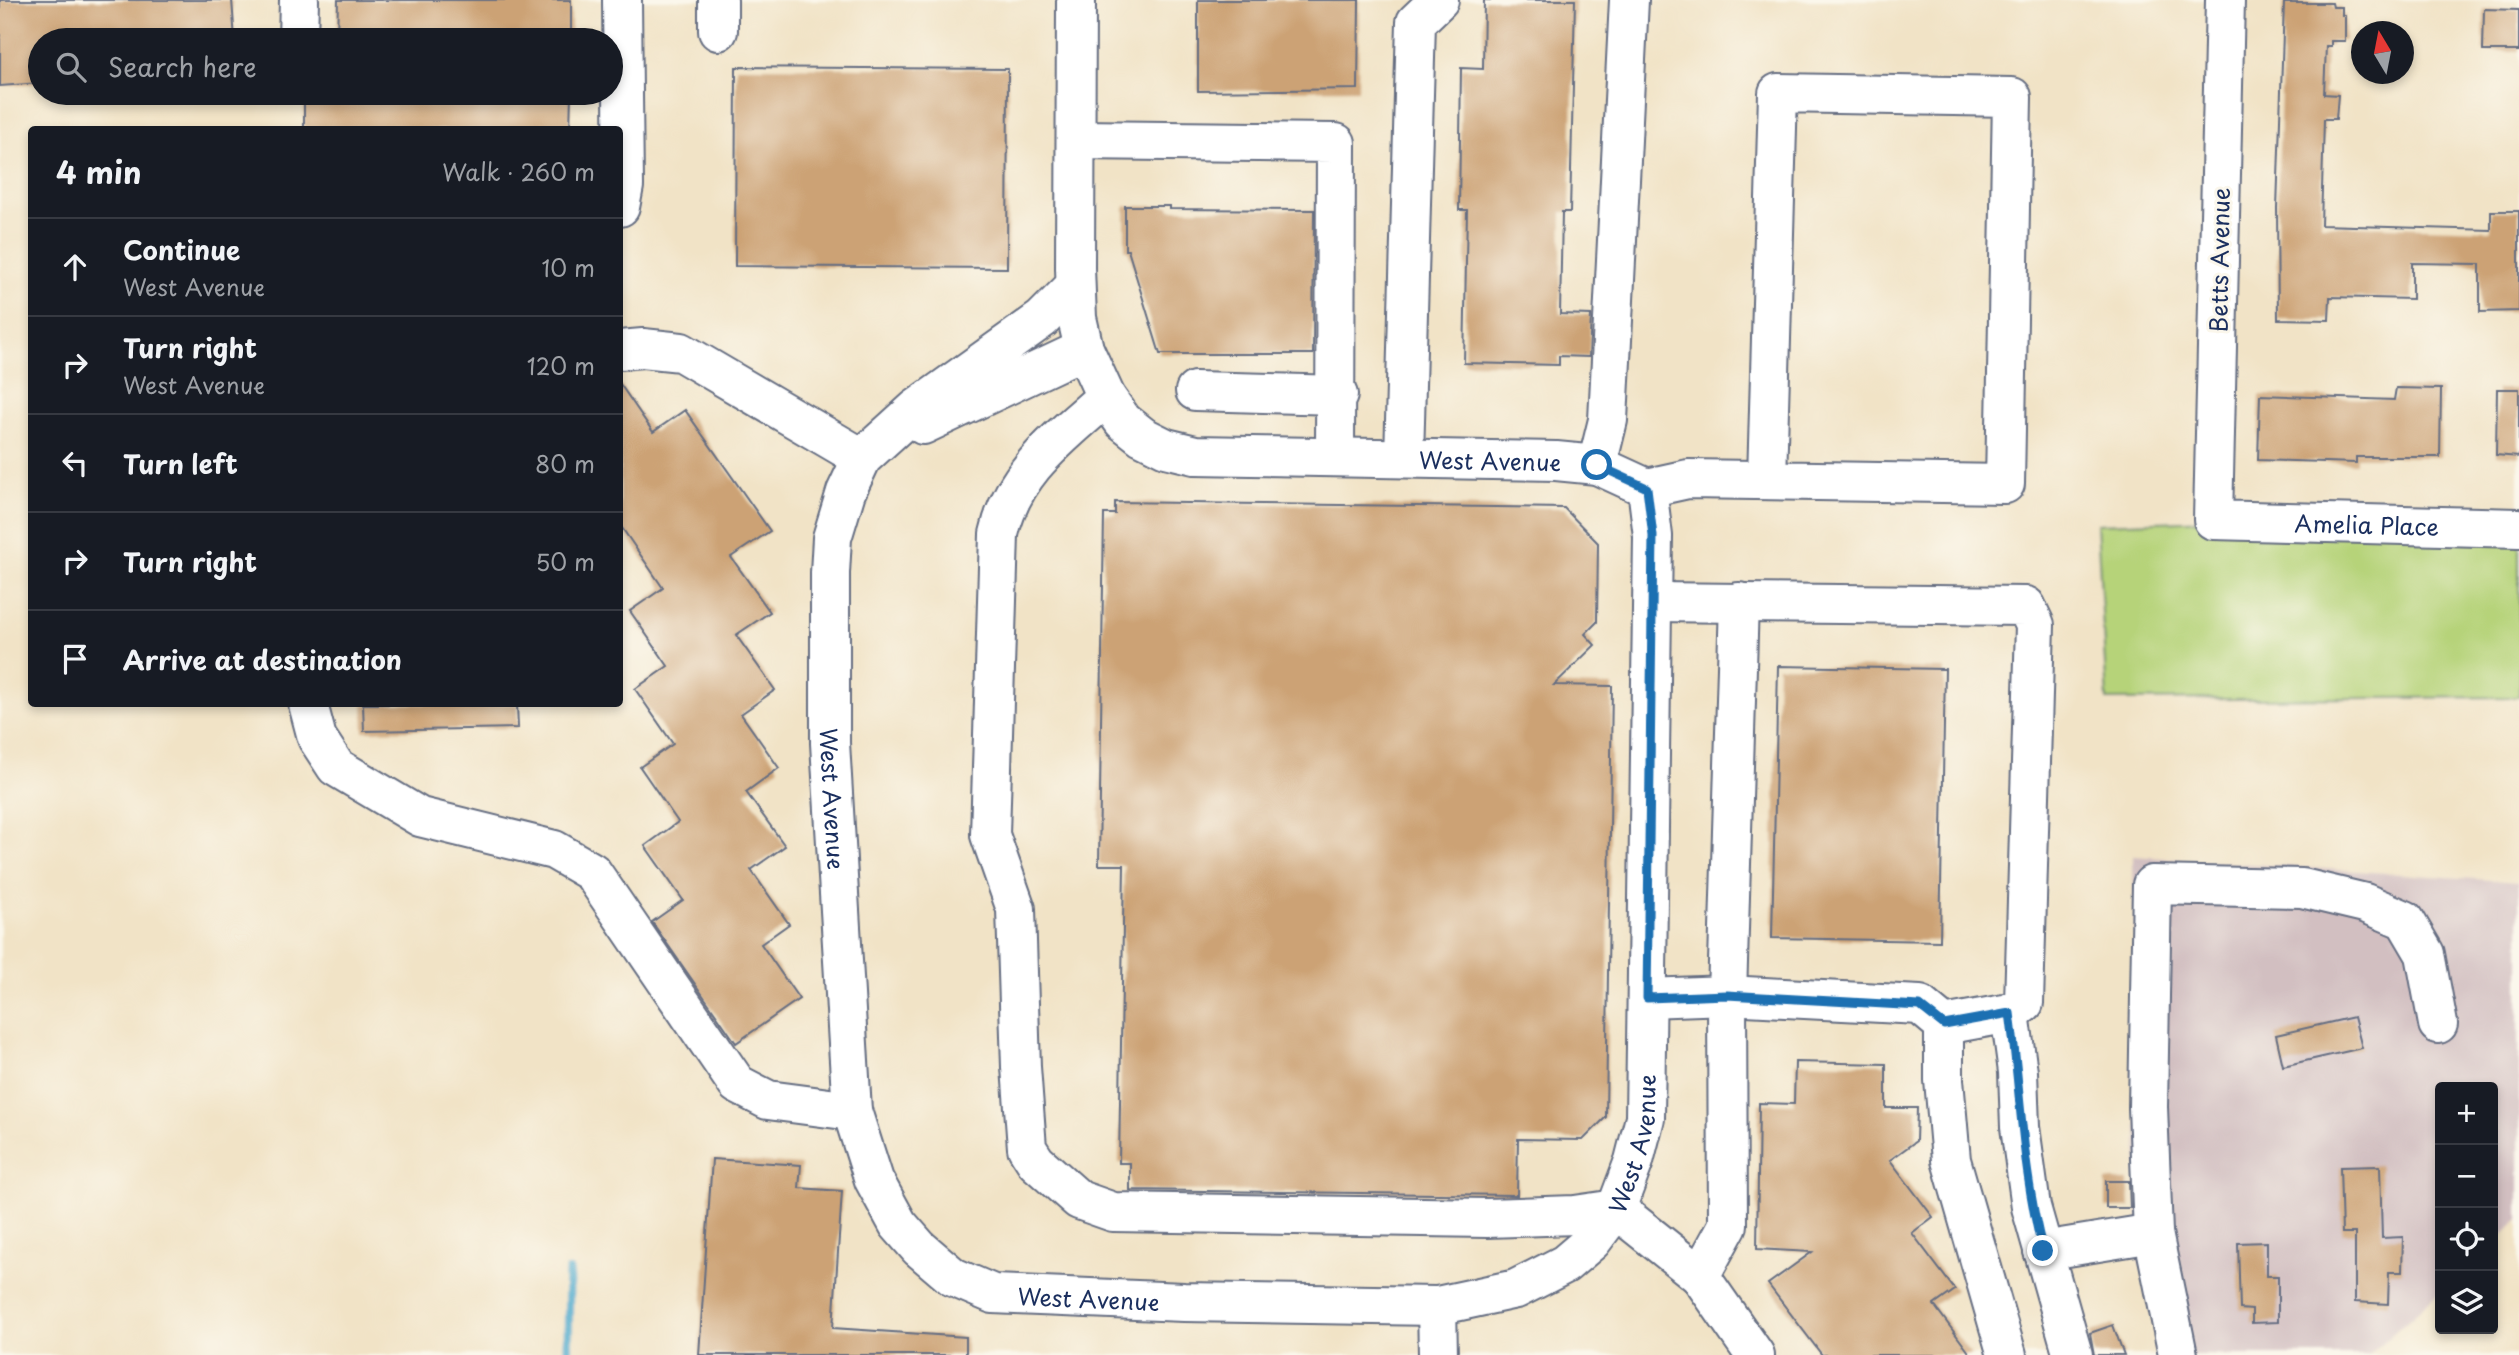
<!DOCTYPE html>
<meta charset="utf-8">
<style>
:root{--surface:#171b24;--page:#20242c;--text:#f1f3f6;--muted:#9ea1a6;--line:#363941}
body{margin:0;font-family:"Playpen Sans",sans-serif;background:var(--page);color:var(--text)}
.controls{position:absolute;right:21px;bottom:21px;display:grid;overflow:hidden;border-radius:7px;box-shadow:0 4px 10px #0003}
.controls button{width:63px;height:63px;display:grid;place-items:center;padding:0;border:0;border-bottom:2px solid var(--line);background:var(--surface);color:var(--text);font:35px sans-serif}
.compass{position:absolute;left:2351px;top:21px;width:63px;height:63px;border-radius:50%;background:var(--surface);box-shadow:0 4px 10px #0003;rotate:350deg}
.stop{position:absolute;width:21px;height:21px;margin:-16px;border:5px solid #1f6fb2;border-radius:50%;background:#fff}
.stop.end{background:#1f6fb2;border-color:#fff;box-shadow:0 2px 7px #0008}
.list{margin:0;padding:0;list-style:none}
h2{display:flex;justify-content:space-between;align-items:center;height:91px;margin:0;padding:0 28px;font-size:30px}
h2 small{font-size:23px;font-weight:400;color:var(--muted)}
.list li{display:grid;grid-template-columns:46px 1fr auto;gap:21px;align-items:center;box-sizing:border-box;height:98px;padding:0 28px;border-top:2px solid var(--line)}
.list b{display:block;font-size:26px;white-space:nowrap}
.list p{margin:0;font-size:23px;white-space:nowrap;color:var(--muted)}
.list em{font-size:23px;font-style:normal;color:var(--muted)}
.icon{flex:none;width:38px;height:38px;fill:none;stroke:currentColor;stroke-width:2;stroke-linecap:round;stroke-linejoin:round}
.map{position:relative;flex:none;width:2519px;height:1355px;overflow:hidden}
.search{position:absolute;background:var(--surface);box-shadow:0 4px 10px #0003;left:28px;top:28px;width:595px;height:77px;display:flex;align-items:center;gap:18px;box-sizing:border-box;padding:0 24px;border-radius:38px;color:var(--muted);font-size:26px}
.panel{position:absolute;background:var(--surface);box-shadow:0 4px 10px #0003;left:28px;top:126px;width:595px;height:581px;border-radius:7px}
.map>svg:first-child{display:block}
.industrial{fill:#d2bfc1}
.green{fill:#b6d379;stroke:#68816c;stroke-width:2}
.lines{fill:none;stroke-linecap:round;stroke-linejoin:round}
.stream{stroke:#4ea9cc;stroke-width:9}
.building{fill:#cca275}
.minor-casing{stroke:#666e82;stroke-width:42}
.minor{stroke:#fff;stroke-width:38}
.route{stroke:#1f6fb2;stroke-width:9}
.labels{text-anchor:middle;dominant-baseline:central;stroke-width:6;stroke-linejoin:round;paint-order:stroke}
.street-label{font-size:23px;fill:#1b2f5e;stroke:#fbf7ec}
</style>
<div class="map">
<svg width="2519" height="1355" viewBox="0 0 2519 1355">
<rect width="100%" height="100%" fill="#fbf7ec"/>
<filter id="ink" filterUnits="userSpaceOnUse"><feTurbulence type="fractalNoise" baseFrequency=".0143" numOctaves="2"/><feDisplacementMap in="SourceGraphic" scale="14" xChannelSelector="R" yChannelSelector="G"/><feConvolveMatrix kernelMatrix="1 2 1 2 8 2 1 2 1" color-interpolation-filters="sRGB"/></filter>
<filter id="wash" filterUnits="userSpaceOnUse"><feTurbulence type="fractalNoise" baseFrequency=".00686" numOctaves="4" result="noise"/><feDisplacementMap in="SourceGraphic" scale="28" xChannelSelector="R" yChannelSelector="G"/><feGaussianBlur stdDeviation="1.57" result="paint"/><feColorMatrix in="noise" values="0 0 0 0 0 0 0 0 0 0 0 0 0 0 0 0 0 1.4 0 .05"/><feComposite in="paint" operator="in"/></filter>
<g filter="url(#wash)">
<rect width="100%" height="100%" fill="#f1e3c6"/>
<path class="industrial" d="M 2133,856 L 2519,882 L 2519,1220 L 2493,1244 L 2493,1087 L 2440,1087 L 2440,1291 L 2369,1355 L 2163,1355 L 2139,1259 Z"/>
<path class="green" d="M 2213,520 L 2519,527 L 2519,697 L 2107,700 L 2097,524 Z"/>
<g class="lines">
<path class="stream" d="M 568,1355 L 569,1271"/>
</g>
<g id="blocks">
<path class="building" d="M 0,0 L 232,0 L 235,40 L 40,40 L 40,83 L 0,86 Z
M 338,0 L 571,0 L 571,40 L 337,40 Z
M 1198,0 L 1359,0 L 1358,89 L 1198,91 Z
M 1484,0 L 1575,0 L 1570,212 L 1562,212 L 1560,314 L 1591,315 L 1589,357 L 1559,356 L 1559,365 L 1464,363 L 1467,210 L 1459,210 L 1461,68 L 1483,69 Z
M 2284,3 L 2332,3 L 2333,7 L 2342,7 L 2342,15 L 2345,15 L 2345,41 L 2331,41 L 2331,46 L 2326,46 L 2324,94 L 2338,95 L 2336,119 L 2324,119 L 2321,225 L 2491,230 L 2491,211 L 2519,211 L 2519,311 L 2480,312 L 2480,264 L 2412,263 L 2412,299 L 2330,297 L 2329,320 L 2278,319 L 2277,208 Z
M 2484,9 L 2519,10 L 2519,51 L 2483,51 Z
M 736,67 L 1008,69 L 1007,268 L 735,266 Z
M 304,93 L 571,93 L 570,130 L 304,130 Z
M 1125,206 L 1170,206 L 1170,209 L 1314,210 L 1313,354 L 1160,354 L 1128,250 L 1125,250 Z
M 620,384 L 653,432 L 685,410 L 770,531 L 731,557 L 770,612 L 736,635 L 775,690 L 741,714 L 779,768 L 746,792 L 785,846 L 751,870 L 789,924 L 761,944 L 799,999 L 736,1043 L 652,922 L 683,900 L 645,846 L 678,822 L 640,767 L 673,744 L 635,689 L 668,666 L 630,611 L 663,588 L 620,525 Z
M 2396,388 L 2441,389 L 2440,457 L 2356,457 L 2356,463 L 2258,460 L 2260,395 L 2394,400 Z
M 2497,389 L 2519,389 L 2519,457 L 2496,455 Z
M 1115,502 L 1564,508 L 1598,543 L 1597,622 L 1585,634 L 1595,645 L 1554,685 L 1612,686 L 1606,1117 L 1583,1140 L 1518,1139 L 1517,1195 L 1130,1190 L 1130,1163 L 1119,1163 L 1124,865 L 1099,865 L 1104,514 L 1115,514 Z
M 1778,666 L 1945,669 L 1940,941 L 1772,938 Z
M 363,704 L 517,704 L 518,728 L 364,731 Z
M 2354,1017 L 2362,1048 L 2283,1066 L 2276,1035 Z
M 1795,1062 L 1886,1064 L 1886,1108 L 1917,1108 L 1916,1141 L 1890,1160 L 1933,1217 L 1912,1233 L 1955,1290 L 1934,1305 L 1971,1355 L 1822,1355 L 1768,1284 L 1812,1252 L 1757,1249 L 1759,1103 L 1794,1104 Z
M 712,1159 L 801,1165 L 799,1188 L 842,1191 L 833,1328 L 966,1337 L 966,1355 L 699,1355 Z
M 2380,1166 L 2382,1238 L 2403,1237 L 2402,1272 L 2389,1272 L 2388,1304 L 2355,1302 L 2355,1233 L 2342,1233 L 2340,1167 Z
M 2106,1181 L 2129,1181 L 2130,1208 L 2106,1208 Z
M 2267,1242 L 2267,1276 L 2278,1276 L 2278,1322 L 2252,1323 L 2252,1310 L 2240,1309 L 2238,1243 Z
M 2113,1325 L 2124,1355 L 2094,1355 L 2090,1333 Z"/>
</g>
</g>
<g filter="url(#ink)">
<use href="#blocks" fill-opacity="0" stroke="#666e82" stroke-width="2"/>
<g class="lines">
<defs>
<g id="minor">
<path id="s1" d="M 1076,0 L 1075,268 L 1077,318 L 1084,349 L 1106,397 L 1123,421 L 1142,436 L 1166,448 L 1195,455 L 1556,461 L 1597,465 L 1647,488"/>
<path id="s2" d="M 2225,0 L 2213,520 L 2519,528"/>
<path d="M 718,31 L 718,0"/>
<path d="M 298,40 L 299,0"/>
<path d="M 1076,140 L 1336,143 L 1335,456"/>
<path d="M 620,207 L 624,186 L 622,0"/>
<path id="s3" d="M 1075,286 L 1042,319 L 916,409 L 862,458 L 846,492 L 832,538 L 830,573 L 830,743 L 852,1111 L 874,1180 L 898,1224 L 919,1248 L 953,1277 L 993,1294 L 1184,1302 L 1437,1306 L 1516,1289 L 1565,1264 L 1592,1241 L 1616,1209 L 1634,1161 L 1645,1118 L 1653,536 L 1647,488"/>
<path d="M 620,350 L 643,348 L 681,352 L 862,458"/>
<path d="M 1195,391 L 1338,395"/>
<path d="M 1106,397 C 1060,438 1013,471 999,534 L 990,835 L 1016,909 L 1021,1067 L 1027,1148 L 1036,1162 L 1079,1200 L 1113,1212 L 1487,1218 L 1575,1215 L 1616,1209 L 1700,1276 L 1728,1225 L 1727,995 L 1739,602"/>
<path d="M 923,425 L 1084,349"/>
<path d="M 1404,458 L 1416,22 L 1439,0"/>
<path d="M 1597,465 L 1608,420 L 1629,0"/>
<path d="M 1647,488 L 1688,479 L 2005,484 L 2012,97 L 1778,93 L 1767,479"/>
<path d="M 1653,602 L 2026,606 L 2035,625 L 2024,1003 L 2010,1013 L 1944,1025"/>
<path d="M 308,704 L 317,738 L 336,767 L 420,817 L 554,850 L 592,872 L 737,1084 L 768,1100 L 852,1111"/>
<path d="M 1647,998 L 1727,995 L 1920,1005 L 1944,1025 L 1944,1080 L 1951,1160 L 2007,1355"/>
<path d="M 2010,1013 L 2018,1072 L 2020,1127 L 2031,1207 L 2073,1355"/>
<path d="M 2043,1251 L 2153,1233"/>
<path d="M 1700,1276 L 1755,1355"/>
<path d="M 1437,1306 L 1438,1355"/>
<path d="M 2178,1355 L 2153,1233 L 2148,1107 L 2152,885 L 2302,888 L 2365,903 L 2405,920 L 2425,954 L 2438,1024"/>
</g>
</defs>
<use href="#minor" class="minor-casing"/>
<use href="#minor" class="minor"/>
</g>
</g>
<g class="lines" filter="url(#ink)">
<path class="route" d="M 1597,465 L 1647,488 L 1653,536 L 1647,998 L 1727,995 L 1920,1006 L 1944,1025 L 2010,1013 C 2021,1093 2022,1172 2043,1251"/>
</g>
<g class="labels">
<g class="street-label">
<text transform="translate(2219 260) rotate(-89)">Betts Avenue</text>
<text stroke="none"><textPath href="#s1" startOffset="808">West Avenue</textPath></text>
<text stroke="none"><textPath href="#s2" startOffset="674">Amelia Place</textPath></text>
<text stroke="none"><textPath href="#s3" startOffset="621">West Avenue</textPath></text>
<text stroke="none"><textPath href="#s3" startOffset="1900">West Avenue</textPath></text>
<text stroke="none"><textPath href="#s3" startOffset="1272">West Avenue</textPath></text>
</g>
</g>
</svg>
<div class="controls">
<button>+</button>
<button>−</button>
<button><svg class="icon" aria-label="locate" viewBox="0 0 24 24"><circle cx="12" cy="12" r="6"/><path d="M12 2v4M12 18v4M2 12h4M18 12h4"/></svg></button>
<button><svg class="icon" aria-label="layers" viewBox="0 0 24 24"><path d="M12 4l9 5-9 5-9-5zM3 14l9 5 9-5"/></svg></button>
</div>
<svg class="compass" viewBox="-18 -18 36 36"><path d="M0-13l5 13h-10z" fill="#e53935"/><path d="M0 13l5-13h-10z" fill="#9ea1a6"/></svg>
<div class="stop" style="left:1597px;top:465px"></div>
<div class="stop end" style="left:2043px;top:1251px"></div>
<div class="search"><svg class="icon" aria-label="search" viewBox="0 0 24 24"><circle cx="10" cy="10" r="6"/><path d="M15 15l6 6"/></svg>Search here</div>
<section class="panel">
<h2>4 min<small>Walk · 260 m</small></h2>
<ul class="list">
<li><svg class="icon" aria-label="ahead" viewBox="0 0 24 24"><path d="M12 20V5M6 11l6-6 6 6"/></svg><div><b>Continue</b><p>West Avenue</p></div><em>10 m</em></li>
<li><svg class="icon" aria-label="right" viewBox="0 0 24 24"><path d="M7 20v-9h11M14 6l5 5-5 5"/></svg><div><b>Turn right</b><p>West Avenue</p></div><em>120 m</em></li>
<li><svg class="icon" aria-label="left" viewBox="0 0 24 24"><path d="M17 20v-9H6M10 6l-5 5 5 5"/></svg><div><b>Turn left</b></div><em>80 m</em></li>
<li><svg class="icon" aria-label="right" viewBox="0 0 24 24"><path d="M7 20v-9h11M14 6l5 5-5 5"/></svg><div><b>Turn right</b></div><em>50 m</em></li>
<li><svg class="icon" aria-label="arrive" viewBox="0 0 24 24"><path d="M6 21V4h12l-3 4 3 4H6"/></svg><div><b>Arrive at destination</b></div></li>
</ul>
</section>
</div>
